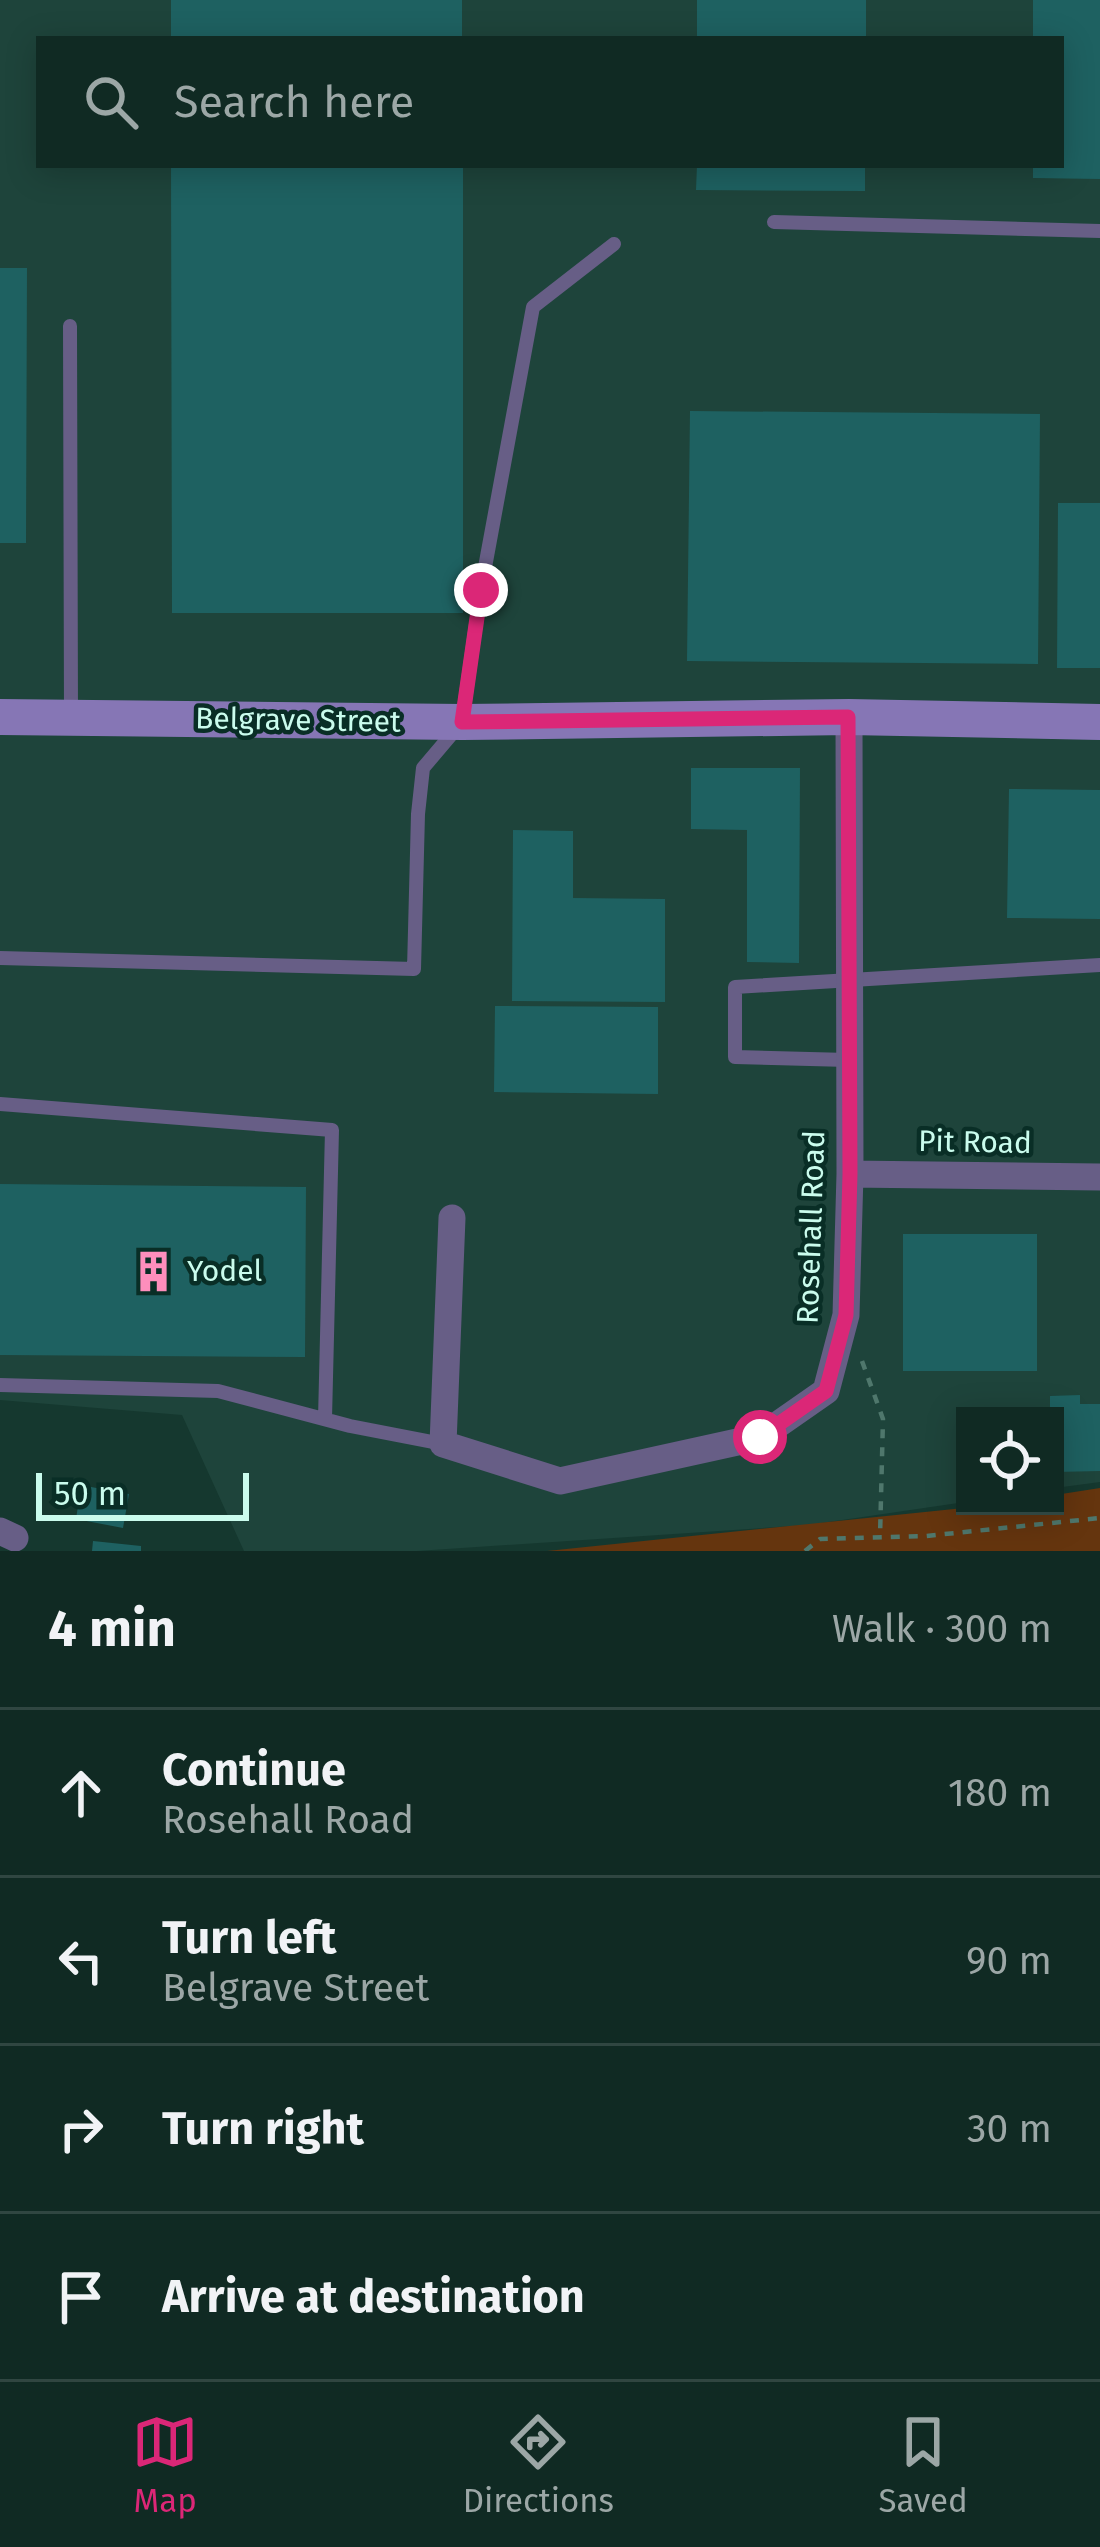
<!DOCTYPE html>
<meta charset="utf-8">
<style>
:root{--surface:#102a23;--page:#1e3630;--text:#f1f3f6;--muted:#9ca7a6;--line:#304641;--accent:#db2777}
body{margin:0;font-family:"Fira Sans",sans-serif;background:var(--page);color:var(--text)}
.controls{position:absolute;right:36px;bottom:36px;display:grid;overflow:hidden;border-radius:0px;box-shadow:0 6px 30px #0003}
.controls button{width:108px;height:108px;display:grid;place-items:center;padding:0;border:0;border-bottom:3px solid var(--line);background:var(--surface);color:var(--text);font:60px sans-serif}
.scale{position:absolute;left:36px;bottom:30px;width:213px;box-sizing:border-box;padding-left:12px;border:6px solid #cafced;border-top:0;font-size:33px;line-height:42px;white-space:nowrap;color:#cafced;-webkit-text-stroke:9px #092e26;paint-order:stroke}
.stop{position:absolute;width:36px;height:36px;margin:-27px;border:9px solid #db2777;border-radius:50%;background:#fff}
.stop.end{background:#db2777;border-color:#fff;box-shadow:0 3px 12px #0008}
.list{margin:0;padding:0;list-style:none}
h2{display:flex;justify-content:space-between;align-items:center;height:156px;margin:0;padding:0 48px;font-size:51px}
h2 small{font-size:39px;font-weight:400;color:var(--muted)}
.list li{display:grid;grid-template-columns:78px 1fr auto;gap:36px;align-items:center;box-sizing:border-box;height:168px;padding:0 48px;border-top:3px solid var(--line)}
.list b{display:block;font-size:45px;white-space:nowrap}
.list p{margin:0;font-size:39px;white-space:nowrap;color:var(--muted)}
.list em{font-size:39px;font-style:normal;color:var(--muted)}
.icon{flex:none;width:66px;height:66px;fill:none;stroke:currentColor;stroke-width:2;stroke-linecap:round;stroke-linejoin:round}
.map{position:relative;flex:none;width:1100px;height:1551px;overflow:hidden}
.search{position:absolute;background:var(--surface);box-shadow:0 6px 30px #0003;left:36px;right:36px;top:36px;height:132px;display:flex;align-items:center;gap:30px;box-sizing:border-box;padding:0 42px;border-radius:0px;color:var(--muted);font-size:45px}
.sheet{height:828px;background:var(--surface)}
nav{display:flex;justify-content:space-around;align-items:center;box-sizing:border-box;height:168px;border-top:3px solid var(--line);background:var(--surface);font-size:33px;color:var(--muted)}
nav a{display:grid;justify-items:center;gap:6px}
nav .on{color:var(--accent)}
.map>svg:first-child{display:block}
.built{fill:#1e443b;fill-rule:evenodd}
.green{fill:#65350e}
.building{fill:#1e6161}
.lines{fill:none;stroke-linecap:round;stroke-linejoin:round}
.path{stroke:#4f776c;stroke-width:4.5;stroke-dasharray:9 9;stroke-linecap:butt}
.lane{stroke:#675e86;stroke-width:14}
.street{stroke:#675e86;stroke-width:27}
.secondary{stroke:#8676b5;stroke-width:36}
.route{stroke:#db2777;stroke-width:15}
.labels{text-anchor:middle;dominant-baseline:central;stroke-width:9;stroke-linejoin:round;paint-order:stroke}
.street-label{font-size:30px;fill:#cafced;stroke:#092e26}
.poi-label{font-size:30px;fill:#cafced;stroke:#092e26;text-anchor:start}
</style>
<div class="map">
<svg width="1100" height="1551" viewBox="0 0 1100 1551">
<rect width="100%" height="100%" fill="#15382f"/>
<path class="built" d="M 0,0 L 1100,0 L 1100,1482 L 1055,1488 L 1055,1416 L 965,1416 L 965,1502 L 808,1525 L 417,1551 L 244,1551 L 182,1415 L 0,1400 ZM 39,39 L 1061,39 L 1061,165 L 39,165 Z"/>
<path class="green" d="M 1100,1488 L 1100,1551 L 547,1551 L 983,1506 L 1055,1506 L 1055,1495 Z"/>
<path class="building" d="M 171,0 L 462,0 L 462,39 L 171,39 Z
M 697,0 L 866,0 L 866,39 L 697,39 Z
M 1033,0 L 1100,0 L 1100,179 L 1033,178 L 1033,165 L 1061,165 L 1061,39 L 1033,39 Z
M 171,165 L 463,165 L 463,613 L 172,613 Z
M 697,165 L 865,165 L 865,191 L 696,190 Z
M 0,268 L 27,268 L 26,543 L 0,543 Z
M 690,411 L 1040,414 L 1038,664 L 687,661 Z
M 1058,503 L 1100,503 L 1100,668 L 1057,668 Z
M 691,768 L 800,768 L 799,963 L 747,962 L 747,830 L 691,829 Z
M 1009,789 L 1100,790 L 1100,919 L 1007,918 Z
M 513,830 L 573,831 L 573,898 L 665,899 L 665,1002 L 512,1001 Z
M 495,1006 L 658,1007 L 658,1094 L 494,1092 Z
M 0,1184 L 306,1187 L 305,1357 L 0,1355 Z
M 903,1234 L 1037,1234 L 1037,1371 L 903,1371 Z
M 1080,1395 L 1080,1404 L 1100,1404 L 1100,1471 L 1055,1472 L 1055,1416 L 1050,1416 L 1050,1396 Z
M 64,1482 L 129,1494 L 123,1528 L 76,1519 L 78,1506 L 60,1503 Z
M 93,1541 L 141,1546 L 141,1551 L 92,1551 Z"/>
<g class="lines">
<path class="path" d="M 862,1361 L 883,1419 L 880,1537
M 805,1551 L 820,1539 L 926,1536 L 1100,1518"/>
<path class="lane" d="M 774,222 L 1100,231
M 70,326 L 71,717
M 0,958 L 414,969 L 418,814 L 423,768 L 462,722 L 481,589 L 533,307 L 614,244
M 848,1060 L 735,1057 L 735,987 L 1100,965
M 0,1104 L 332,1130 L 325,1419
M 0,1385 L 218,1391 L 350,1426 L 443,1444"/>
<path class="street" d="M 850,1174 L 1100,1177
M 452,1218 L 443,1444 L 560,1481 L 760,1437 L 826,1391 L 846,1315 L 850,1174 L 849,717
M 0,1531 L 15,1538"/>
<path class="secondary" d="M 0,717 L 462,722 L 849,717 L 1100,722"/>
</g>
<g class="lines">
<path class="route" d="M 481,590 L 462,722 L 848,717 L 850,1174 L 846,1315 L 826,1391 L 760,1437"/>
</g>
<defs>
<symbol id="building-bare" viewBox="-9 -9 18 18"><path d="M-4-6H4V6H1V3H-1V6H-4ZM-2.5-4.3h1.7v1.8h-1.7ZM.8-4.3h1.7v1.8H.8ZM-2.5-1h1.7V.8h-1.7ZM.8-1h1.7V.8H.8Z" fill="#fe8ebc" stroke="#092e26" stroke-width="2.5" paint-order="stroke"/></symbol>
</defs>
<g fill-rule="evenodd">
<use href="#building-bare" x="124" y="1242" width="59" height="59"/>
</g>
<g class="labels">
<g class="street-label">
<text transform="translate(298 720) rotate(1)">Belgrave Street</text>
<text transform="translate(975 1142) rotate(1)">Pit Road</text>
<text transform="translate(811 1227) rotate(-88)">Rosehall Road</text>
</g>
<g class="poi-label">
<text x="187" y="1271">Yodel</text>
</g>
</g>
</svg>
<div class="controls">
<button><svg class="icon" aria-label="locate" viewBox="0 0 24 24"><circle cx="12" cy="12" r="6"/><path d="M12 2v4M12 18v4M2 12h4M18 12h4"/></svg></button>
</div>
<div class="scale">50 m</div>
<div class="stop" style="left:760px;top:1437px"></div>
<div class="stop end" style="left:481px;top:590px"></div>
<div class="search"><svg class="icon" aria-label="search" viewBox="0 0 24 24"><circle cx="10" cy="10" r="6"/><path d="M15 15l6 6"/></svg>Search here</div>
</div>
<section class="sheet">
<h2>4 min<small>Walk · 300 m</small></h2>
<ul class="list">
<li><svg class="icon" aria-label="ahead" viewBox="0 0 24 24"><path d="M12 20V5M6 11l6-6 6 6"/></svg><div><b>Continue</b><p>Rosehall Road</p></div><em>180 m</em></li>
<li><svg class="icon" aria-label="left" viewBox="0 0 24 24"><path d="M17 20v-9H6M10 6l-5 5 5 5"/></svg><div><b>Turn left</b><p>Belgrave Street</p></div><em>90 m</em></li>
<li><svg class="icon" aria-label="right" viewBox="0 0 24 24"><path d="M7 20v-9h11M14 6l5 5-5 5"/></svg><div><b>Turn right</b></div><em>30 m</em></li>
<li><svg class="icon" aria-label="arrive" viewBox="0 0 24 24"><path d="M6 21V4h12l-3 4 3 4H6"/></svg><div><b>Arrive at destination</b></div></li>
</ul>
</section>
<nav>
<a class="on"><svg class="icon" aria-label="map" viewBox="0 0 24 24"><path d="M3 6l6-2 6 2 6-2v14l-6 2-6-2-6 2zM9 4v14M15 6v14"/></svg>Map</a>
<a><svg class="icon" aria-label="directions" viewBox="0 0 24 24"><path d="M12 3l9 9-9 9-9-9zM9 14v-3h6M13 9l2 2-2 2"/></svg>Directions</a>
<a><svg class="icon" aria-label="saved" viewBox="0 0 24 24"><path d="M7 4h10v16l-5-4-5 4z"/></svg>Saved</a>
</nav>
